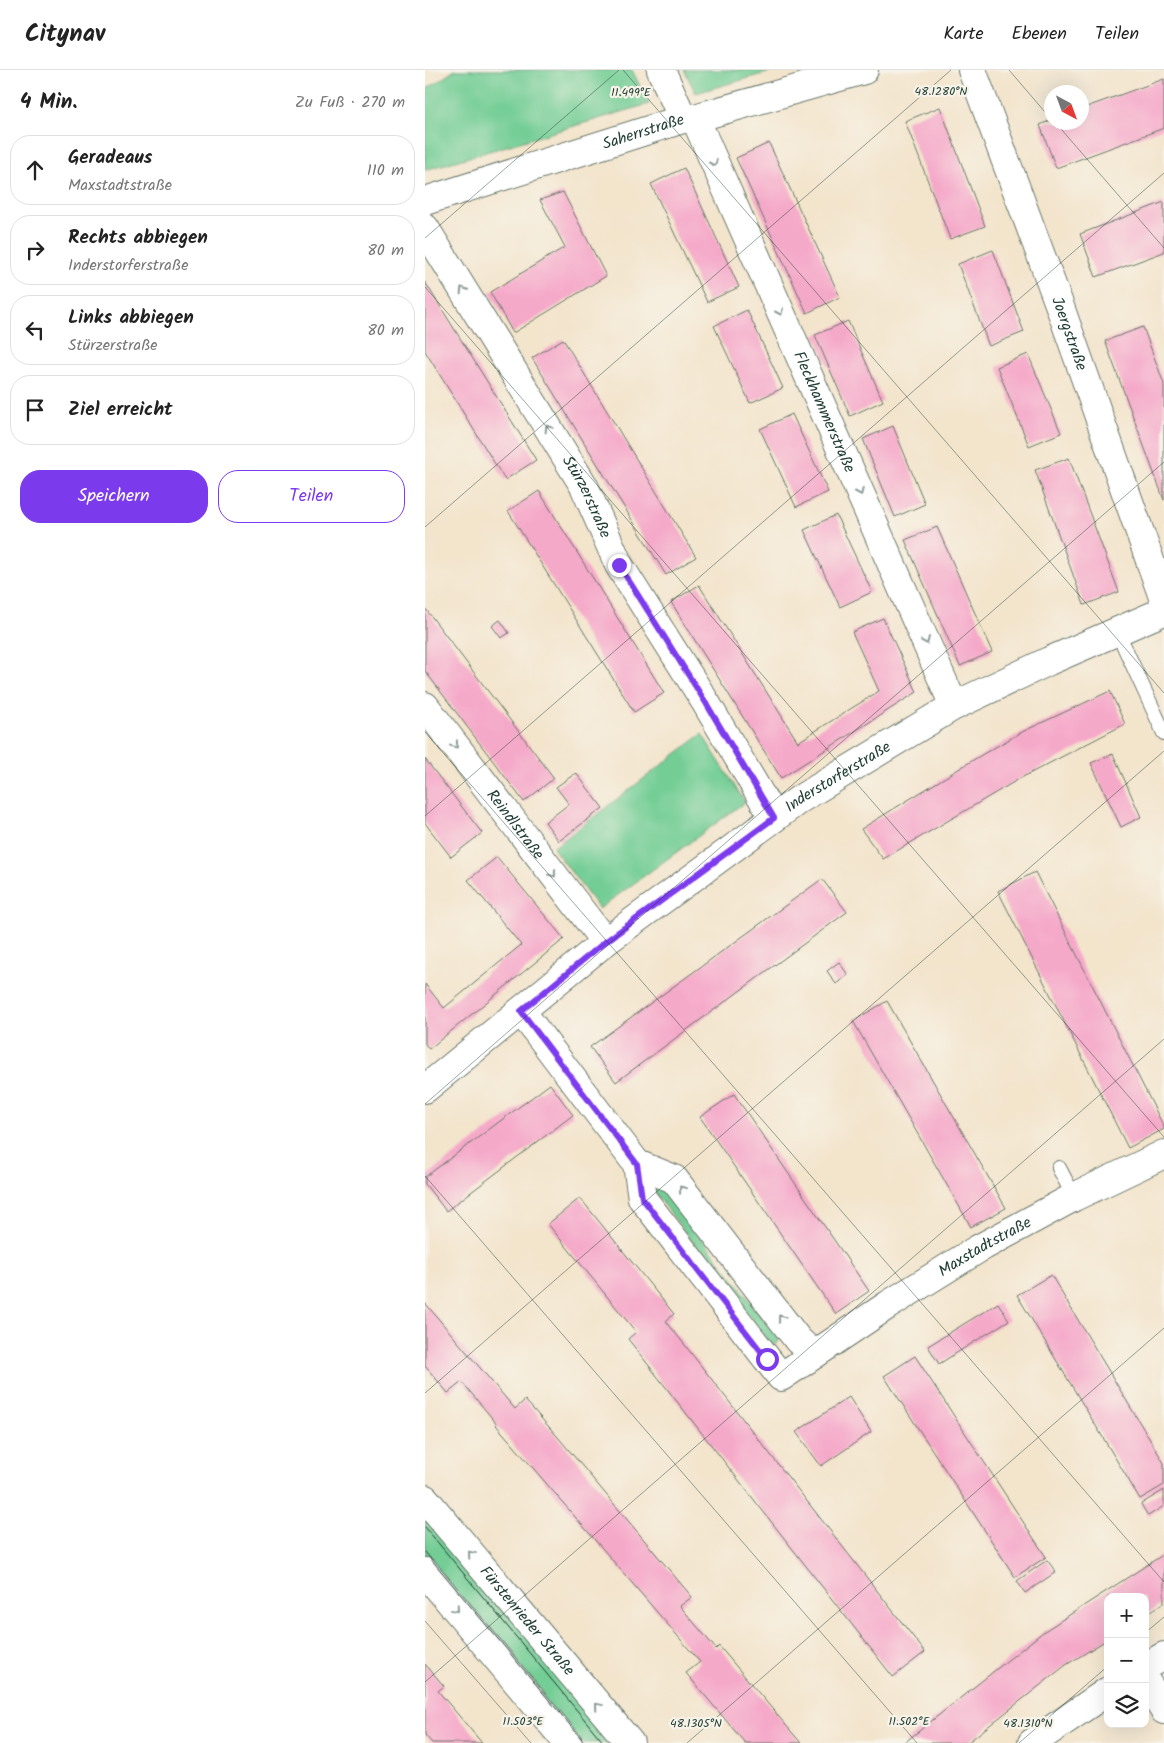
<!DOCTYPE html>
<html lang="de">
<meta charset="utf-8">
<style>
:root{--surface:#fff;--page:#f6f6f6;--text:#222;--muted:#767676;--line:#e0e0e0;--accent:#7c3aed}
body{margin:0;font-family:Kalam,sans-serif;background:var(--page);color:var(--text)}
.controls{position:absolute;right:15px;bottom:15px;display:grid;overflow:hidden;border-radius:10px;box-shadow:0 5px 20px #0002}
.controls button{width:45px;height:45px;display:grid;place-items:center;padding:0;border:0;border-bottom:1px solid var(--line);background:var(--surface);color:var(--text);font:25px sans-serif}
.compass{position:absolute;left:619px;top:15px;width:45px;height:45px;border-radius:50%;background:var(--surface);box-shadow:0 5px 20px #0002;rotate:139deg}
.stop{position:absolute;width:15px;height:15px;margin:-11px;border:4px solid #7c3aed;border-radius:50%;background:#fff}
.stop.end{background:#7c3aed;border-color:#fff;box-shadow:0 1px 5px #0008}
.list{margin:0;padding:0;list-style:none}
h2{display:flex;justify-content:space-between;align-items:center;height:65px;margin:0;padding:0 20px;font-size:21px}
h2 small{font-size:16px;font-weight:400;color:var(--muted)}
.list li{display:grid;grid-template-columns:32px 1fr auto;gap:15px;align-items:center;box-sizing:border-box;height:70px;margin:0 10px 10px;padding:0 10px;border:1px solid var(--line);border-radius:20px}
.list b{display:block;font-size:19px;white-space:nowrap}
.list p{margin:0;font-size:16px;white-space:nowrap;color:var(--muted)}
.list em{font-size:16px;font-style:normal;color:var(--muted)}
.actions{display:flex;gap:10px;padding:15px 20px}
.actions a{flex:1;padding:11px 0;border:1px solid var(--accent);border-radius:20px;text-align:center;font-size:18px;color:var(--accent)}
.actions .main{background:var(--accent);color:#fff}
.icon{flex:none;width:28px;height:28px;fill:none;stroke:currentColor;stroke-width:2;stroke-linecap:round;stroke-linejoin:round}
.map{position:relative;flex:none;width:739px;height:1673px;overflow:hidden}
header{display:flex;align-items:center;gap:30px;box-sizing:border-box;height:70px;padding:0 25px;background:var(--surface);border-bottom:1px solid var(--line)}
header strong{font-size:24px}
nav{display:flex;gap:28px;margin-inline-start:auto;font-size:18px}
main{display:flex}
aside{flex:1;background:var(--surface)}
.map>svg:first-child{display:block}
.green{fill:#73cd95;stroke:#498564}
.building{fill:#f5a9c9}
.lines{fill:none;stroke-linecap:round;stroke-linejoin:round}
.lane-casing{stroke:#697769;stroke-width:16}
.street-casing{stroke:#697769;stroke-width:30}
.secondary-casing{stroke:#697769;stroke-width:30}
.lane{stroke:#fff;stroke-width:14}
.street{stroke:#fff;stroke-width:28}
.secondary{stroke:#fff;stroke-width:28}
.tram{stroke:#1f3d34;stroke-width:1}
.oneway{stroke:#8f9e9a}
.route{stroke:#7c3aed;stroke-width:6}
.ticks{fill:none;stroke:#1f3d34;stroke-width:1;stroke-opacity:0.45}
.labels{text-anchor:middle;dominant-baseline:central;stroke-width:4.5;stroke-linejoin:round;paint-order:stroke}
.street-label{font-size:16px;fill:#1f3d34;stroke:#f7f3e8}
.ticks-label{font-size:12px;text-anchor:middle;fill:#1f3d34;stroke:#f7f3e8;stroke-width:4.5;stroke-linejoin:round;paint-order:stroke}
</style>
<header>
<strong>Citynav</strong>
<nav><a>Karte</a><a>Ebenen</a><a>Teilen</a></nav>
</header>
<main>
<aside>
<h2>4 Min.<small>Zu Fuß · 270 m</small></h2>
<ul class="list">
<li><svg class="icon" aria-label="ahead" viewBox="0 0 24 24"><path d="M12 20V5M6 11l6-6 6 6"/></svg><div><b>Geradeaus</b><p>Maxstadtstraße</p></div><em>110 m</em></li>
<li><svg class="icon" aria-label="right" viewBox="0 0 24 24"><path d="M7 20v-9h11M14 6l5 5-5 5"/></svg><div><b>Rechts abbiegen</b><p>Inderstorferstraße</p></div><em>80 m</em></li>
<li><svg class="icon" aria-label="left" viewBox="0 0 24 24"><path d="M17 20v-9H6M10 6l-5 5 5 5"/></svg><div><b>Links abbiegen</b><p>Stürzerstraße</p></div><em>80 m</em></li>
<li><svg class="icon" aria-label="arrive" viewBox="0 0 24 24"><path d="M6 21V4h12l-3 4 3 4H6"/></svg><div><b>Ziel erreicht</b></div></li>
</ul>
<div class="actions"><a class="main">Speichern</a><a>Teilen</a></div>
</aside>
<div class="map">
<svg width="739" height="1673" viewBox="0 0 739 1673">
<rect width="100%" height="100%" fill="#f7f3e8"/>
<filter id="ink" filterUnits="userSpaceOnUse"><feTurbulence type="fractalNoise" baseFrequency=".02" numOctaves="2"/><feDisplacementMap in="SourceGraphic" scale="10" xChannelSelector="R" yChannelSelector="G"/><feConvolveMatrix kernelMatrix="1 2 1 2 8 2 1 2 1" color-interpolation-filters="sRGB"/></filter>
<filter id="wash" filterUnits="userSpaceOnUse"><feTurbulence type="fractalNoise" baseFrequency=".0096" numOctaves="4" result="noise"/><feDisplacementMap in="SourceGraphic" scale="20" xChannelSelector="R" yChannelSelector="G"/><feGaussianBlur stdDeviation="1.12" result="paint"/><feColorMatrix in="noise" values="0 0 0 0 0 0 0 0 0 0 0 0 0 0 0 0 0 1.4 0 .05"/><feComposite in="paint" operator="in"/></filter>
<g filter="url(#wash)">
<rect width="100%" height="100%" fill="#f3e4cc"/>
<path class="green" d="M 30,0 L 207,0 L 224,34 L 0,100 L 0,20 Z
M 259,0 L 352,0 L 271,23 Z
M 277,664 L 320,732 L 174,839 L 128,778 Z
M 230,1108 L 235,1113 L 352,1266 L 354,1272 L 350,1275 L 343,1271 L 228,1120 Z
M 0,1440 L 194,1673 L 151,1673 L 0,1491 Z"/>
<g id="blocks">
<path class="building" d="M 739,9 L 739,58 L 631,98 L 615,55 L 626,50 L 626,52 L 656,52 L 656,39 Z
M 515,37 L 560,156 L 525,169 L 480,51 Z
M 344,73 L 415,227 L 382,243 L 311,88 Z
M 259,98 L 314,217 L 282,232 L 226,114 Z
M 138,122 L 181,206 L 88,263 L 65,222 L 140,177 L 115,130 Z
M 739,132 L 739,182 L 671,207 L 655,164 Z
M 568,180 L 599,262 L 564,276 L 533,194 Z
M 0,212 L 111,390 L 80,410 L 0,281 Z
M 322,240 L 358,318 L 325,333 L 289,256 Z
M 423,251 L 458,331 L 425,346 L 390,265 Z
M 718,257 L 739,314 L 739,430 L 680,271 Z
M 138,269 L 271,487 L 241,505 L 107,288 Z
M 603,284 L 636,363 L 604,376 L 572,297 Z
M 367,344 L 403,422 L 371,437 L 335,359 Z
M 468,356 L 500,434 L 470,447 L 438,369 Z
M 644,388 L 694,522 L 659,535 L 610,400 Z
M 114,421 L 239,623 L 209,642 L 83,441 Z
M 411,445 L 447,522 L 415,537 L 379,460 Z
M 512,457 L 567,582 L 535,596 L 480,470 Z
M 274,515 L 373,672 L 454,621 L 427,562 L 458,548 L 492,622 L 356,708 L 246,532 Z
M 0,538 L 129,708 L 99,732 L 0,601 Z
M 75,550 L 84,563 L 76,568 L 67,556 Z
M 685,621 L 700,654 L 594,709 L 458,789 L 436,759 L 558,684 L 599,661 Z
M 688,684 L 716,747 L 696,757 L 666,693 Z
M 0,689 L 57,763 L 26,787 L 0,753 Z
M 151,703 L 178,738 L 134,771 L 120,752 L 144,734 L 131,717 Z
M 72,787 L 139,869 L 4,979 L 0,974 L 0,914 L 19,938 L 96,875 L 43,810 Z
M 610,802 L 739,1057 L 739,1059 L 703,1078 L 573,821 Z
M 397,809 L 422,842 L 191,1012 L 165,977 Z
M 414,892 L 423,905 L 411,914 L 402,901 Z
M 462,931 L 581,1138 L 546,1157 L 428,951 Z
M 125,1014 L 148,1045 L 21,1141 L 0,1114 L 0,1107 Z
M 309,1024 L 444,1221 L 411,1244 L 275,1047 Z
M 155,1128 L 249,1244 L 241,1251 L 500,1582 L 468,1607 L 203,1269 L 211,1262 L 123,1154 Z
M 626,1205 L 739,1393 L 739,1415 L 715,1429 L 592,1225 Z
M 0,1233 L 90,1339 L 100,1330 L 132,1366 L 267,1527 L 255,1536 L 291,1579 L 294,1576 L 376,1673 L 320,1673 L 261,1603 L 275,1592 L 71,1355 L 72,1354 L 37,1312 L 23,1323 L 0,1296 Z
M 573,1233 L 584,1250 L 514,1294 L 503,1276 Z
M 490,1286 L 621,1487 L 590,1507 L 459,1306 Z
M 424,1327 L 446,1362 L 396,1396 L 371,1362 Z
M 739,1420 L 739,1436 L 723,1446 L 716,1434 Z
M 739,1484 L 739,1533 L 720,1545 L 720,1527 L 683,1527 L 683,1569 L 641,1595 L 542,1673 L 479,1673 L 618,1562 Z
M 622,1490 L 631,1502 L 600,1523 L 592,1511 Z
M 0,1594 L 19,1616 L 13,1621 L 57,1673 L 7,1673 L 0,1665 Z"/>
</g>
</g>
<g filter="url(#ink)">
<use href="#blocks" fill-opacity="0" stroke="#697769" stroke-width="1"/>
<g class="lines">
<defs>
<path id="lane" d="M 692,561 L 739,663
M 634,1098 L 649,1127"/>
<g id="street">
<path d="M 236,0 L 258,49"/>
<path id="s1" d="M 547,0 L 634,234 L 739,530"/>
<path id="s2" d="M 270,48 L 529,636"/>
<path id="s3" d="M 0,131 L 258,49 L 270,48 L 439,0"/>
<path id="s4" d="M 0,158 L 159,416 L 194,495 L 281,633 L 349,748"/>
<path id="s5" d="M 0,636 L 180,872"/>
<path id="s6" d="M 96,941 L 212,1094 L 217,1128 L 356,1307 L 463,1235 L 553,1179 L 649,1127 L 739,1084"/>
<path id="s7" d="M 0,1019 L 180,872 L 375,729 L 529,636 L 624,591 L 739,541"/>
<path d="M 212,1094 L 249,1109 L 373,1270 L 388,1284"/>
<path d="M 720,1610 L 739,1640"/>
</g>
<g id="secondary">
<path id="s8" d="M 0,1429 L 205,1673"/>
<path d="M 0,1502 L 143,1673"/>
<path d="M 720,1597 L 739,1586"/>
<path d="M 607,1673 L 683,1621"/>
</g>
</defs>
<use href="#lane" class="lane-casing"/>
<use href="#street" class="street-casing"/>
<use href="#secondary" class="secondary-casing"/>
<use href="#lane" class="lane"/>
<use href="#street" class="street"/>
<use href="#secondary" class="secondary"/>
<path class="tram" d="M 0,1457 L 179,1673
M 0,1482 L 160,1673"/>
</g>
<defs><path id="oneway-chevron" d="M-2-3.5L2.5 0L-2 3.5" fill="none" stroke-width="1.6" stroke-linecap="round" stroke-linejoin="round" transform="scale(1.25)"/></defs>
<g class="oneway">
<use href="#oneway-chevron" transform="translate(289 93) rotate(66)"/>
<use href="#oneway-chevron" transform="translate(38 220) rotate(-122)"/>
<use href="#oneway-chevron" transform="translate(355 242) rotate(66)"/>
<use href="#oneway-chevron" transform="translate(123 358) rotate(-122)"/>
<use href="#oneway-chevron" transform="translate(435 422) rotate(66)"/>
<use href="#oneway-chevron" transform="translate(501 571) rotate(66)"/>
<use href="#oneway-chevron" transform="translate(30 675) rotate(53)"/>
<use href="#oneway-chevron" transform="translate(128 804) rotate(53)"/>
<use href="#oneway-chevron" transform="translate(257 1119) rotate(-128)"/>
<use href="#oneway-chevron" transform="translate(356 1248) rotate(-128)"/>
<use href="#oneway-chevron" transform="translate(46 1484) rotate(-130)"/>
<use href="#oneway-chevron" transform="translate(31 1539) rotate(50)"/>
<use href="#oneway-chevron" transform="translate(173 1636) rotate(-130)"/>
</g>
</g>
<g class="lines" filter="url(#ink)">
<path class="route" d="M 194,495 L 281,633 L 349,748 L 180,872 L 96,941 L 212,1094 L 217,1128 L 342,1289"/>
</g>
<path class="ticks" d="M 198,0 L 739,623M 584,0 L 626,49M 630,52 L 739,178M 0,168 L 194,0M 0,217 L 739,1067M 0,457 L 526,0M 0,662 L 739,1512M 0,746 L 739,103M 0,1034 L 739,392M 0,1106 L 492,1673M 0,1323 L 739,681M 0,1551 L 106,1673M 720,1563 L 739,1547M 0,1612 L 739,969M 262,1673 L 739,1258M 594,1673 L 683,1596"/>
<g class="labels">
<g class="street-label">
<text stroke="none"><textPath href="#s3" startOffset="229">Saherrstraße</textPath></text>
<text stroke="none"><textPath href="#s1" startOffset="281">Joergstraße</textPath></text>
<text stroke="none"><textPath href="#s2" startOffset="321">Fleckhammerstraße</textPath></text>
<text stroke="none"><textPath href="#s4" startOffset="314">Stürzerstraße</textPath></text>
<text stroke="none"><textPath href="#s7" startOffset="518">Inderstorferstraße</textPath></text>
<text stroke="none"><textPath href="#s5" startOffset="149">Reindlstraße</textPath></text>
<text stroke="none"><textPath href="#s6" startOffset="695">Maxstadtstraße</textPath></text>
<text stroke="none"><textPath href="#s8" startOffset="159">Fürstenrieder Straße</textPath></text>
</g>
</g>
<g class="ticks-label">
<text x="516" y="25">48.1280°N</text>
<text x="206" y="26">11.499°E</text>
<text x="98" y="1655">11.503°E</text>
<text x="484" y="1655">11.502°E</text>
<text x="271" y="1657">48.1305°N</text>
<text x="603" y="1657">48.1310°N</text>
</g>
</svg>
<div class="controls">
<button>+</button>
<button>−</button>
<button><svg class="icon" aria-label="layers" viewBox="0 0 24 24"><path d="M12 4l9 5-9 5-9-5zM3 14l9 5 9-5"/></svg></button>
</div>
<svg class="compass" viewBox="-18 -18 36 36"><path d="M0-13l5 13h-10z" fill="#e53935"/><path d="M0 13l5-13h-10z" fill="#767676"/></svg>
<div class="stop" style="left:342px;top:1289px"></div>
<div class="stop end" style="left:194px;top:495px"></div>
</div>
</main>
